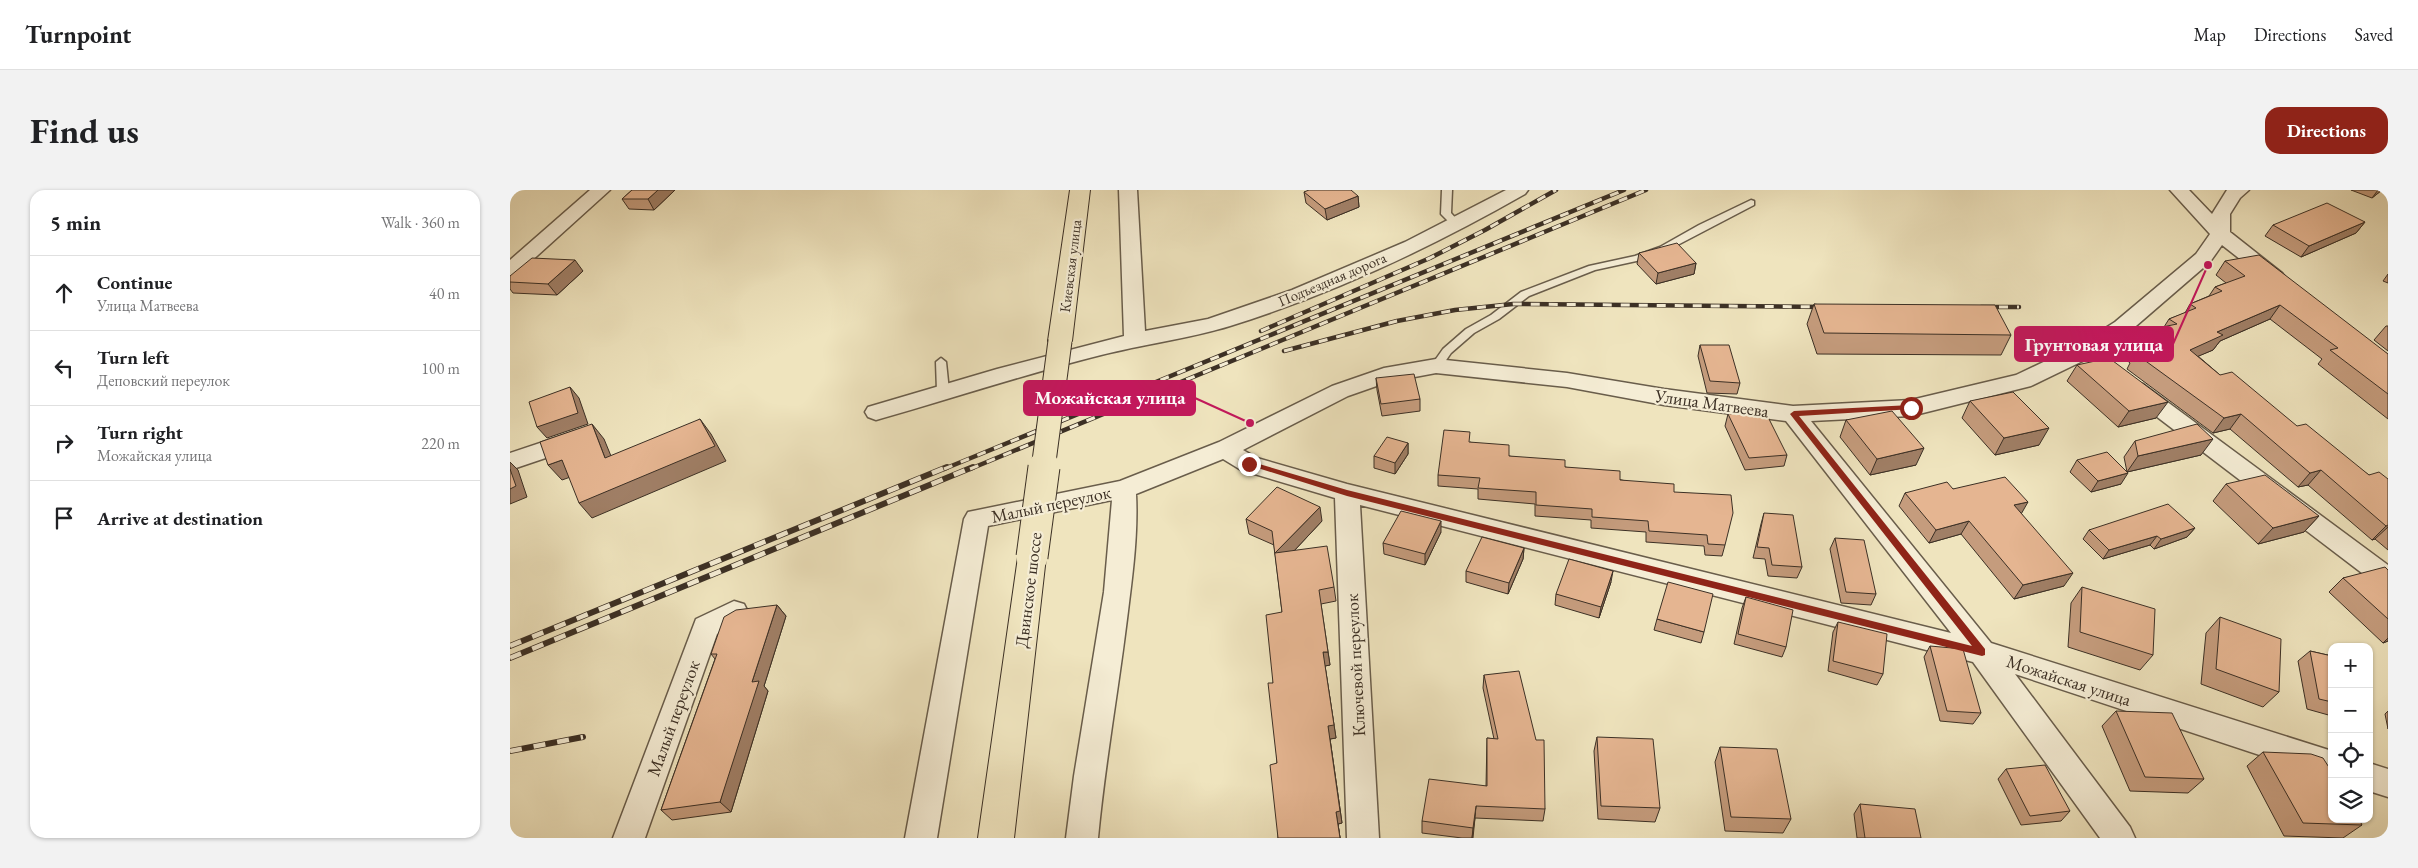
<!DOCTYPE html>
<meta charset="utf-8">
<style>
:root{--surface:#fff;--page:#f2f2f2;--text:#202124;--muted:#757577;--line:#e0e0e0;--accent:#8f2418}
body{margin:0;font-family:"EB Garamond",serif;background:var(--page);color:var(--text)}
.controls{position:absolute;right:15px;bottom:15px;display:grid;overflow:hidden;border-radius:10px;box-shadow:0 1px 4px #0004}
.controls button{width:45px;height:45px;display:grid;place-items:center;padding:0;border:0;border-bottom:1px solid var(--line);background:var(--surface);color:var(--text);font:25px sans-serif}
.stop{position:absolute;width:15px;height:15px;margin:-11px;border:4px solid #8f2418;border-radius:50%;background:#fff}
.stop.end{background:#8f2418;border-color:#fff;box-shadow:0 1px 5px #0008}
.list{margin:0;padding:0;list-style:none}
h2{display:flex;justify-content:space-between;align-items:center;height:65px;margin:0;padding:0 20px;font-size:21px}
h2 small{font-size:16px;font-weight:400;color:var(--muted)}
.list li{display:grid;grid-template-columns:32px 1fr auto;gap:15px;align-items:center;box-sizing:border-box;height:75px;padding:0 20px;border-top:1px solid var(--line)}
.list b{display:block;font-size:19px;white-space:nowrap}
.list p{margin:0;font-size:16px;white-space:nowrap;color:var(--muted)}
.list em{font-size:16px;font-style:normal;color:var(--muted)}
.icon{flex:none;width:28px;height:28px;fill:none;stroke:currentColor;stroke-width:2;stroke-linecap:round;stroke-linejoin:round}
.map{position:relative;flex:none;width:1878px;height:648px;overflow:hidden;border-radius:15px}
header{display:flex;align-items:center;gap:30px;box-sizing:border-box;height:70px;padding:0 25px;background:var(--surface);border-bottom:1px solid var(--line)}
header strong{font-size:24px}
nav{display:flex;gap:28px;margin-inline-start:auto;font-size:18px}
.intro{display:flex;align-items:center;justify-content:space-between;box-sizing:border-box;height:120px;padding:0 30px}
h1{margin:0;font-size:35px}
.button{padding:12px 22px;border-radius:15px;background:var(--accent);color:#fff;font-size:18px;font-weight:700}
main{display:flex;gap:30px;padding:0 30px}
aside{flex:1;background:var(--surface);border-radius:15px;box-shadow:0 1px 4px #0004}
.map>svg:first-child{display:block}
.lines{fill:none;stroke-linecap:round;stroke-linejoin:round}
.lane-casing{stroke:#695d4b;stroke-width:3}
.street-casing{stroke:#695d4b;stroke-width:3}
.primary-casing{stroke:#3c3025;stroke-width:2}
.lane{fill:#f5edd5;fill-rule:evenodd}
.street{fill:#f5edd5;fill-rule:evenodd}
.primary{fill:#efe4be;fill-rule:evenodd}
.rail-far1-casing{stroke:#3c3025;stroke-width:4.5}
.rail-casing{stroke:#3c3025;stroke-width:6}
.rail-far1{stroke:#f5edd5;stroke-width:3;stroke-dasharray:9;stroke-linecap:butt}
.rail{stroke:#f5edd5;stroke-width:4.5;stroke-dasharray:12;stroke-linecap:butt}
.primary-bridge-far1-casing{stroke:#3c3025;stroke-width:25;stroke-linecap:butt}
.primary-bridge-casing{stroke:#3c3025;stroke-width:33;stroke-linecap:butt}
.primary-bridge-far1{stroke:#efe4be;stroke-width:23}
.primary-bridge{stroke:#efe4be;stroke-width:31}
.wall{fill:#c59c7d;stroke:#3c3025}
.shaded-wall{fill:#a07f66;stroke:#3c3025}
.building{fill:#e5b591;stroke:#3c3025}
.route{fill:#8f2418}
.labels{text-anchor:middle;dominant-baseline:central;stroke-width:4.5;stroke-linejoin:round;paint-order:stroke}
.far-street-label{font-size:15px;fill:#3c3025;stroke:#f5edd5}
.street-label{font-size:18px;fill:#3c3025;stroke:#f5edd5}
.leader{fill:none;stroke:#c2185b;stroke-width:2}
.callout-dot{fill:#c2185b;stroke:#f5edd5;stroke-width:2}
.callout{fill:#c2185b;stroke:#c2185b;stroke-width:2}
.callout-label{font-size:19px;text-anchor:middle;font-weight:bold;fill:#fff}
</style>
<header>
<strong>Turnpoint</strong>
<nav><a>Map</a><a>Directions</a><a>Saved</a></nav>
</header>
<div class="intro"><h1>Find us</h1><a class="button">Directions</a></div>
<main>
<aside>
<h2>5 min<small>Walk · 360 m</small></h2>
<ul class="list">
<li><svg class="icon" aria-label="ahead" viewBox="0 0 24 24"><path d="M12 20V5M6 11l6-6 6 6"/></svg><div><b>Continue</b><p>Улица Матвеева</p></div><em>40 m</em></li>
<li><svg class="icon" aria-label="left" viewBox="0 0 24 24"><path d="M17 20v-9H6M10 6l-5 5 5 5"/></svg><div><b>Turn left</b><p>Деповский переулок</p></div><em>100 m</em></li>
<li><svg class="icon" aria-label="right" viewBox="0 0 24 24"><path d="M7 20v-9h11M14 6l5 5-5 5"/></svg><div><b>Turn right</b><p>Можайская улица</p></div><em>220 m</em></li>
<li><svg class="icon" aria-label="arrive" viewBox="0 0 24 24"><path d="M6 21V4h12l-3 4 3 4H6"/></svg><div><b>Arrive at destination</b></div></li>
</ul>
</aside>
<div class="map">
<svg width="1878" height="648" viewBox="0 0 1878 648">
<rect width="100%" height="100%" fill="#efe4be"/>
<filter id="stains"><feTurbulence type="fractalNoise" baseFrequency=".004" numOctaves="4"/><feColorMatrix values="0 0 0 0 .2 0 0 0 0 .09 0 0 0 0 .02 0 0 0 .5 -.17"/></filter>
<radialGradient id="worn" r=".72"><stop offset=".6" stop-color="#630" stop-opacity="0"/><stop offset="1" stop-color="#630" stop-opacity=".3"/></radialGradient>
<g class="lines">
<defs>
<path id="lane" d="M 932,0 L 942,0 L 941,23 L 950,33 L 948,35 L 942,35 L 931,24 Z
M 1241,10 L 1244,11 L 1244,15 L 1156,61 L 1131,70 L 1085,80 L 1019,106 L 989,129 L 964,143 L 941,163 L 930,179 L 926,180 L 921,176 L 933,159 L 956,139 L 981,125 L 1011,102 L 1079,76 L 1125,66 L 1150,57 L 1189,35 Z
M 431,168 L 436,172 L 439,201 L 433,205 L 427,201 L 426,172 Z"/>
<path id="street" d="M 80,0 L 100,0 L 7,84 L 0,86 L 0,70 Z
M 609,0 L 627,0 L 635,141 L 698,129 L 782,100 L 895,52 L 996,0 L 1018,0 L 1015,4 C 922,57 823,104 720,136 C 678,149 633,154 591,165 C 515,184 441,209 366,230 L 358,227 L 355,222 L 358,217 L 487,179 L 614,146 Z
M 1660,0 L 1679,0 L 1702,24 L 1717,0 L 1739,0 L 1730,8 L 1720,24 L 1720,42 L 1772,83 L 1775,87 L 1772,91 L 1765,93 L 1758,91 L 1712,55 L 1700,72 L 1619,142 L 1583,166 L 1521,196 L 1401,226 L 1301,231 L 1481,453 L 1822,561 L 1822,589 L 1505,484 L 1620,637 L 1625,648 L 1590,648 L 1463,472 L 850,315 L 869,648 L 837,648 L 825,308 L 731,280 L 713,269 L 626,304 C 628,343 623,382 618,421 C 609,497 595,572 588,648 L 556,648 L 564,586 L 594,402 L 602,310 L 478,336 L 427,648 L 395,648 L 454,329 L 458,322 L 610,291 L 709,252 L 822,196 L 874,178 L 926,169 L 1057,183 L 1154,199 L 1283,216 L 1401,210 L 1506,185 L 1567,156 L 1605,132 L 1686,64 L 1700,44 ZM 926,183 L 1057,197 L 1154,215 L 1276,231 L 1441,443 L 837,294 L 747,268 L 733,260 L 838,206 L 878,192 Z
M 1625,192 L 1633,194 L 1878,375 L 1878,399 L 1869,396 L 1617,204 L 1614,199 L 1617,194 Z
M 66,241 L 74,243 L 78,249 L 74,255 L 0,280 L 0,263 Z
M 224,411 L 234,414 L 238,422 L 234,430 L 207,444 L 135,648 L 103,648 L 186,429 Z
M 1859,573 L 1878,579 L 1878,607 L 1859,601 Z"/>
<path id="primary" d="M 560,0 L 580,0 L 562,151 L 558,156 L 550,158 L 542,156 L 538,151 Z
M 522,356 L 532,359 L 536,367 L 504,648 L 468,648 L 508,367 L 512,359 Z"/>
</defs>
<use href="#lane" class="lane-casing"/>
<use href="#street" class="street-casing"/>
<use href="#primary" class="primary-casing"/>
<use href="#lane" class="lane"/>
<use href="#street" class="street"/>
<use href="#primary" class="primary"/>
<defs>
<path id="rail-far1" d="M 1471,117 L 1509,117
M 751,141 L 920,68 L 975,40 L 1046,0
M 774,161 L 887,131 L 945,120 L 1003,114 L 1316,117
M 434,279 L 1114,0
M 460,279 L 1136,0"/>
<path id="rail" d="M 0,456 L 437,277
M 0,468 L 463,277
M 0,561 L 73,547"/>
</defs>
<use href="#rail-far1" class="rail-far1-casing"/>
<use href="#rail" class="rail-casing"/>
<use href="#rail-far1" class="rail-far1"/>
<use href="#rail" class="rail"/>
<defs>
<path id="primary-bridge-far1" d="M 533,279 L 550,151"/>
<path id="primary-bridge" d="M 522,367 L 534,277"/>
</defs>
<use href="#primary-bridge-far1" class="primary-bridge-far1-casing"/>
<use href="#primary-bridge" class="primary-bridge-casing"/>
<use href="#primary-bridge-far1" class="primary-bridge-far1"/>
<use href="#primary-bridge" class="primary-bridge"/>
</g>
<path class="wall" d="M 122,0 L 165,0 L 144,20 L 119,19 L 112,9 Z
M 1841,0 L 1872,0 L 1862,8 Z
M 794,2 L 848,6 L 849,17 L 817,30 L 796,13 Z
M 1855,32 L 1846,43 L 1791,67 L 1755,46 L 1763,35 Z
M 1129,63 L 1186,73 L 1184,84 L 1146,94 L 1127,74 Z
M 1715,71 L 1878,164 L 1878,229 L 1808,174 L 1812,169 L 1760,129 L 1710,151 L 1703,160 L 1688,166 L 1710,185 L 1859,285 L 1878,289 L 1878,360 L 1865,349 L 1862,350 L 1798,295 L 1788,297 L 1720,239 L 1703,243 L 1617,179 L 1620,173 L 1605,160 L 1613,145 L 1654,137 L 1659,129 L 1675,123 L 1680,114 L 1699,106 L 1705,97 L 1716,93 L 1706,85 Z
M 73,81 L 47,105 L 3,103 L 0,99 L 0,86 Z
M 1878,84 L 1878,93 L 1873,91 Z
M 1304,114 L 1501,145 L 1491,165 L 1307,164 L 1297,134 Z
M 1876,136 L 1878,136 L 1878,161 L 1864,150 Z
M 1190,155 L 1230,193 L 1227,204 L 1197,203 L 1188,166 Z
M 1567,175 L 1646,228 L 1608,237 L 1557,191 Z
M 866,188 L 910,209 L 910,221 L 872,226 L 867,200 Z
M 1460,211 L 1529,255 L 1485,265 L 1452,228 Z
M 1218,224 L 1277,265 L 1274,276 L 1235,280 L 1215,236 Z
M 1336,230 L 1406,275 L 1360,285 L 1330,247 Z
M 1625,251 L 1691,265 L 1617,282 L 1614,267 Z
M 960,252 L 999,266 L 1055,277 L 1164,302 L 1215,355 L 1212,366 L 1195,365 L 1194,356 L 1136,352 L 1136,342 L 1081,338 L 1081,330 L 1025,326 L 1025,314 L 968,309 L 968,299 L 928,296 L 928,285 Z
M 898,253 L 898,264 L 885,284 L 864,278 L 864,266 Z
M 1567,270 L 1611,294 L 1581,302 L 1560,282 Z
M 1716,294 L 1809,326 L 1794,342 L 1748,354 L 1703,311 Z
M 1443,299 L 1511,323 L 1554,396 L 1504,409 L 1451,344 L 1419,353 L 1389,316 L 1395,303 Z
M 1254,323 L 1292,377 L 1287,388 L 1258,386 L 1255,369 L 1243,368 L 1251,334 Z
M 736,329 L 812,331 L 784,361 L 824,397 L 826,411 L 811,414 L 820,475 L 815,476 L 826,548 L 820,549 L 832,633 L 828,634 L 830,648 L 768,648 L 767,573 L 763,493 L 772,422 L 764,355 L 739,344 Z
M 1685,338 L 1677,347 L 1644,359 L 1640,355 L 1593,369 L 1573,349 L 1579,340 Z
M 931,342 L 915,375 L 874,364 L 873,353 Z
M 1325,348 L 1366,404 L 1361,415 L 1331,413 L 1320,359 Z
M 1014,358 L 1013,369 L 998,404 L 956,392 L 956,381 Z
M 1878,380 L 1878,451 L 1873,453 L 1819,402 L 1833,388 Z
M 1101,392 L 1089,428 L 1045,415 L 1046,404 Z
M 1572,397 L 1643,465 L 1630,480 L 1558,457 L 1561,413 Z
M 1236,407 L 1276,457 L 1272,467 L 1224,454 L 1232,418 Z
M 267,415 L 276,426 L 254,496 L 258,501 L 221,622 L 162,630 L 151,620 L 205,469 L 201,464 Z
M 1710,427 L 1769,502 L 1753,517 L 1691,494 L 1696,443 Z
M 1147,429 L 1194,442 L 1191,453 L 1144,440 Z
M 1328,432 L 1373,484 L 1367,495 L 1318,481 L 1323,442 Z
M 1420,456 L 1471,523 L 1463,534 L 1430,531 L 1414,467 Z
M 1800,461 L 1822,466 L 1822,526 L 1797,519 L 1788,471 Z
M 974,485 L 1035,619 L 1033,631 L 965,628 L 963,648 L 952,648 L 912,643 L 912,631 L 976,596 L 977,548 L 984,549 L 973,498 Z
M 1606,521 L 1694,589 L 1678,603 L 1620,601 L 1592,536 Z
M 1878,521 L 1878,539 L 1875,524 Z
M 1087,547 L 1150,618 L 1145,632 L 1088,629 L 1084,561 Z
M 1210,557 L 1281,629 L 1273,643 L 1215,641 L 1205,572 Z
M 1753,562 L 1852,635 L 1833,648 L 1774,646 L 1737,576 Z
M 1496,579 L 1560,621 L 1551,631 L 1511,635 L 1488,589 Z
M 1350,614 L 1411,648 L 1347,648 L 1344,624 Z"/>
<path class="shaded-wall" d="M 148,0 L 165,0 L 144,20 L 138,9 Z
M 1868,0 L 1872,0 L 1862,8 Z
M 848,6 L 849,17 L 817,30 L 815,19 Z
M 1855,32 L 1846,43 L 1791,67 L 1799,56 Z
M 65,70 L 73,81 L 47,105 L 38,94 Z
M 1186,73 L 1184,84 L 1146,94 L 1148,83 Z
M 1770,115 L 1760,129 L 1710,151 L 1703,160 L 1670,174 L 1680,160 L 1707,142 Z
M 60,197 L 69,208 L 78,234 L 37,248 L 27,237 Z
M 1658,212 L 1646,228 L 1608,237 L 1619,221 Z
M 1731,224 L 1720,239 L 1703,243 L 1714,228 Z
M 190,229 L 201,244 L 216,271 L 82,328 L 69,313 Z
M 82,234 L 94,249 L 108,283 L 95,268 Z
M 1539,238 L 1529,255 L 1485,265 L 1494,248 Z
M 1703,249 L 1691,265 L 1617,282 L 1628,266 Z
M 898,253 L 898,264 L 885,284 L 885,273 Z
M 1414,258 L 1406,275 L 1360,285 L 1367,269 Z
M 52,270 L 66,285 L 52,290 L 38,275 Z
M 0,272 L 8,280 L 17,307 L 0,314 Z
M 1811,280 L 1798,295 L 1788,297 L 1800,283 Z
M 1618,283 L 1611,294 L 1581,302 L 1588,291 Z
M 1518,312 L 1510,326 L 1504,315 Z
M 810,317 L 812,331 L 768,378 L 765,363 Z
M 1809,326 L 1794,342 L 1748,354 L 1763,338 Z
M 931,331 L 931,342 L 915,375 L 915,364 Z
M 1459,331 L 1451,344 L 1419,353 L 1426,340 Z
M 1878,335 L 1878,337 L 1865,349 L 1862,350 L 1876,336 Z
M 1685,338 L 1677,347 L 1644,359 L 1651,349 Z
M 1647,346 L 1640,355 L 1593,369 L 1599,360 Z
M 1014,358 L 1013,369 L 998,404 L 999,393 Z
M 1103,381 L 1101,392 L 1089,428 L 1091,417 Z
M 1563,383 L 1554,396 L 1504,409 L 1513,395 Z
M 267,415 L 276,426 L 254,496 L 258,501 L 221,622 L 210,612 L 242,492 Z
M 1878,448 L 1878,451 L 1873,453 Z
M 813,462 L 818,462 L 820,475 L 815,476 L 826,548 L 820,549 L 832,633 L 828,634 L 830,648 L 826,622 L 818,536 Z
M 966,616 L 965,628 L 962,648 L 963,638 Z"/>
<path class="building" d="M 122,0 L 148,0 L 138,9 L 112,9 Z
M 799,0 L 841,0 L 848,6 L 815,19 L 794,2 Z
M 1817,13 L 1855,32 L 1799,56 L 1763,35 Z
M 1167,53 L 1186,73 L 1148,83 L 1129,63 Z
M 1749,65 L 1878,164 L 1878,204 L 1820,160 L 1828,158 L 1770,115 L 1707,142 L 1713,145 L 1680,160 L 1710,185 L 1722,182 L 1787,236 L 1796,234 L 1859,285 L 1869,282 L 1878,289 L 1878,335 L 1876,336 L 1811,280 L 1800,283 L 1731,224 L 1714,228 L 1626,164 L 1634,163 L 1613,145 L 1667,134 L 1659,129 L 1686,118 L 1680,114 L 1712,101 L 1705,97 L 1735,86 L 1715,71 Z
M 22,68 L 65,70 L 38,94 L 0,92 L 0,86 Z
M 1304,114 L 1485,115 L 1501,145 L 1314,143 Z
M 1190,155 L 1219,155 L 1230,193 L 1200,191 Z
M 1599,168 L 1658,212 L 1619,221 L 1567,175 Z
M 904,184 L 910,209 L 871,214 L 866,188 Z
M 60,197 L 68,223 L 27,237 L 19,212 Z
M 1503,202 L 1539,238 L 1494,248 L 1460,211 Z
M 1255,221 L 1277,265 L 1239,268 L 1218,224 Z
M 1382,221 L 1414,258 L 1367,269 L 1336,230 Z
M 190,229 L 205,256 L 69,313 L 52,270 L 38,275 L 30,252 L 82,234 L 95,268 Z
M 1687,234 L 1703,249 L 1628,266 L 1625,251 Z
M 934,240 L 960,242 L 959,252 L 999,255 L 999,266 L 1055,270 L 1055,277 L 1110,281 L 1110,290 L 1164,294 L 1164,302 L 1221,305 L 1223,323 L 1215,355 L 1198,354 L 1197,345 L 1139,341 L 1138,331 L 1082,327 L 1082,319 L 1026,315 L 1026,302 L 968,298 L 970,288 L 928,285 Z
M 877,247 L 898,253 L 885,273 L 864,266 Z
M 1597,262 L 1618,283 L 1588,291 L 1567,270 Z
M 0,279 L 6,296 L 0,299 Z
M 1755,285 L 1809,326 L 1763,338 L 1716,294 Z
M 1495,287 L 1518,312 L 1504,315 L 1563,383 L 1513,395 L 1459,331 L 1426,340 L 1395,303 L 1437,292 L 1443,299 Z
M 767,297 L 810,317 L 765,363 L 817,356 L 824,397 L 809,400 L 818,462 L 813,462 L 824,535 L 818,536 L 830,621 L 826,622 L 830,648 L 768,648 L 760,575 L 767,573 L 758,493 L 763,493 L 756,425 L 772,422 L 762,341 L 736,329 Z
M 1658,314 L 1685,338 L 1651,349 L 1647,346 L 1599,360 L 1579,340 Z
M 891,321 L 931,331 L 915,364 L 873,353 Z
M 1254,323 L 1283,325 L 1292,377 L 1262,375 L 1259,358 L 1247,357 Z
M 972,347 L 1014,358 L 999,393 L 956,381 Z
M 1325,348 L 1354,350 L 1366,404 L 1336,402 Z
M 1059,369 L 1103,381 L 1091,417 L 1046,404 Z
M 1875,377 L 1878,380 L 1878,429 L 1833,388 Z
M 1158,392 L 1203,404 L 1194,442 L 1147,429 Z
M 1572,397 L 1645,419 L 1643,465 L 1570,442 Z
M 1236,407 L 1283,420 L 1276,457 L 1228,444 Z
M 267,415 L 242,492 L 249,491 L 210,612 L 151,620 L 207,464 L 201,464 L 214,427 L 226,420 Z
M 1710,427 L 1771,449 L 1769,502 L 1706,479 Z
M 1328,432 L 1377,444 L 1373,484 L 1323,471 Z
M 1420,456 L 1453,459 L 1471,523 L 1437,521 Z
M 1800,461 L 1822,466 L 1822,512 L 1809,509 Z
M 1009,481 L 1026,550 L 1034,550 L 1035,619 L 966,616 L 963,638 L 912,631 L 919,589 L 977,596 L 977,548 L 988,549 L 974,485 Z
M 1606,521 L 1662,523 L 1694,589 L 1635,587 Z
M 1087,547 L 1143,549 L 1150,618 L 1091,616 Z
M 1210,557 L 1267,559 L 1281,629 L 1221,627 Z
M 1753,562 L 1801,564 L 1813,568 L 1822,582 L 1822,629 L 1849,629 L 1852,635 L 1793,633 Z
M 1535,575 L 1560,621 L 1520,626 L 1496,579 Z
M 1350,614 L 1405,619 L 1411,648 L 1355,648 Z"/>
<path class="route" d="M 1401,215 L 1404,218 L 1403,219 L 1289,226 L 1475,459 L 1475,465 L 1472,466 L 837,306 L 735,274 L 739,271 L 837,300 L 1462,456 L 1280,224 L 1284,221 Z"/>
<g class="labels">
<g class="far-street-label">
<text transform="translate(560 76) rotate(-83)">Киевская улица</text>
<text transform="translate(822 89) rotate(-23)">Подъездная дорога</text>
</g>
<g class="street-label">
<text transform="translate(1202 213) rotate(8)">Улица Матвеева</text>
<text transform="translate(541 314) rotate(-12)">Малый переулок</text>
<text transform="translate(518 400) rotate(-83)">Двинское шоссе</text>
<text transform="translate(845 475) rotate(-93)">Ключевой переулок</text>
<text transform="translate(1559 490) rotate(18)">Можайская улица</text>
<text transform="translate(163 528) rotate(-70)">Малый переулок</text>
</g>
</g>
<path class="leader" d="M1698 75L1663 154M740 233L685 208"/>
<g class="callout-dot">
<circle cx="1698" cy="75" r="5"/>
<circle cx="740" cy="233" r="5"/>
</g>
<g class="callout">
<rect x="1505" y="137" width="158" height="34" rx="5"/>
<rect x="514" y="191" width="171" height="34" rx="5"/>
</g>
<g class="callout-label">
<text x="1584" y="161">Грунтовая улица</text>
<text x="600" y="214">Можайская улица</text>
</g>
<rect width="100%" height="100%" filter="url(#stains)"/>
<rect width="100%" height="100%" fill="url(#worn)"/>
</svg>
<div class="controls">
<button>+</button>
<button>−</button>
<button><svg class="icon" aria-label="locate" viewBox="0 0 24 24"><circle cx="12" cy="12" r="6"/><path d="M12 2v4M12 18v4M2 12h4M18 12h4"/></svg></button>
<button><svg class="icon" aria-label="layers" viewBox="0 0 24 24"><path d="M12 4l9 5-9 5-9-5zM3 14l9 5 9-5"/></svg></button>
</div>
<div class="stop" style="left:1401px;top:218px"></div>
<div class="stop end" style="left:739px;top:274px"></div>
</div>
</main>
